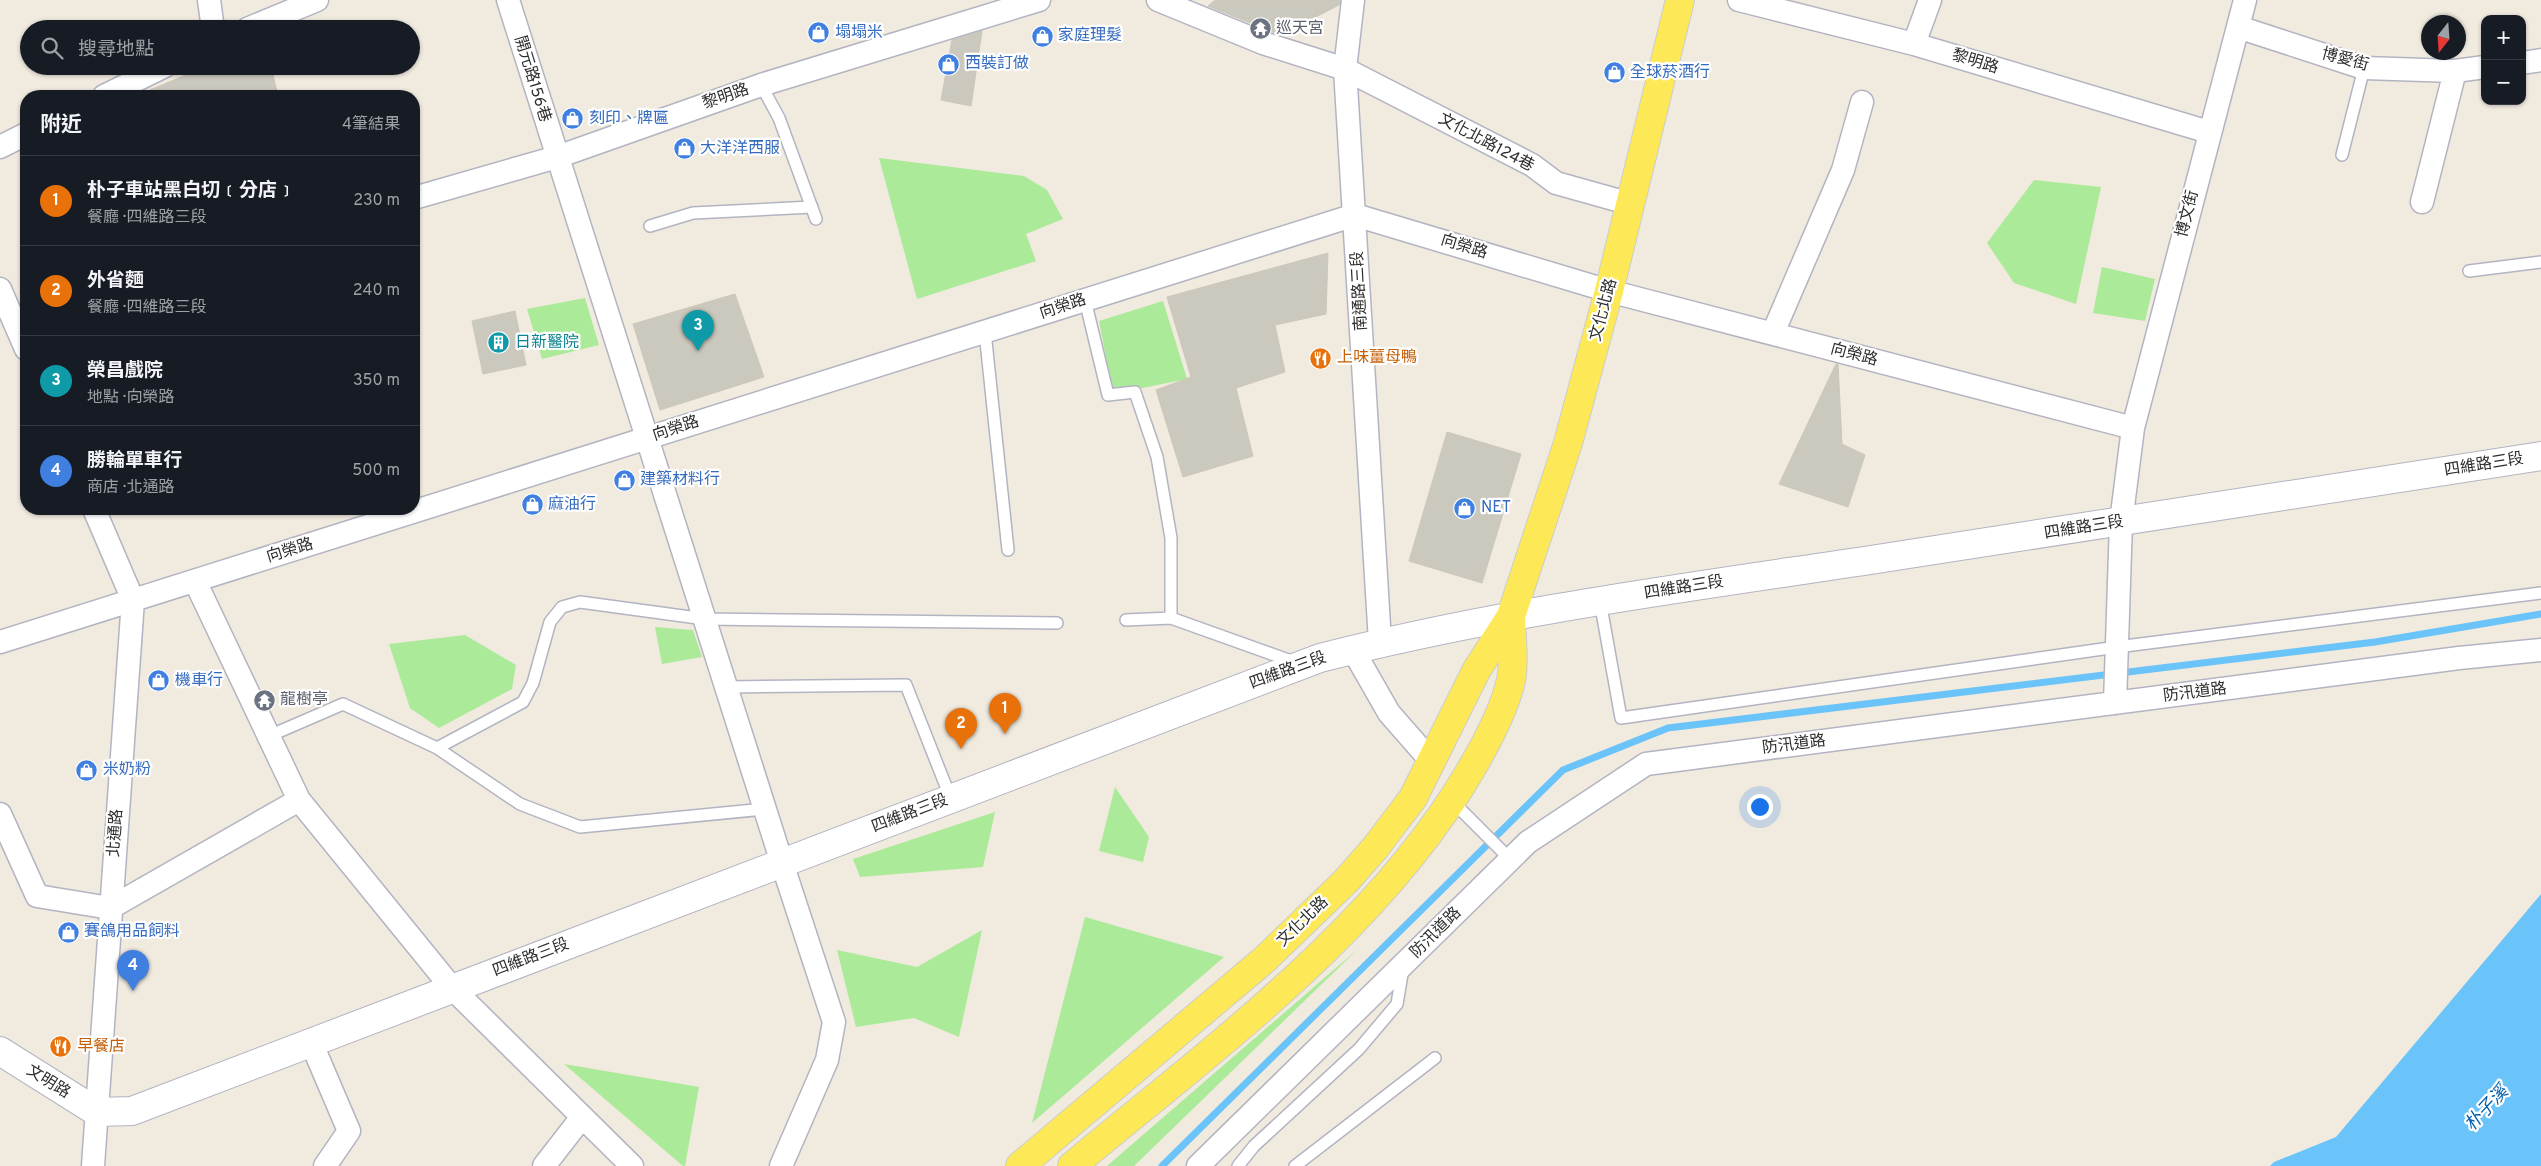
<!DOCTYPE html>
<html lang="zh-TW">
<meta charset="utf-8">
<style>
:root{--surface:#171b24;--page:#20242c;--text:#f1f3f6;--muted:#9ea1a6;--line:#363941;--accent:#7c3aed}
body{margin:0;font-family:Overpass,"Noto Sans TC",sans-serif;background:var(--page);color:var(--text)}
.controls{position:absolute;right:15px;top:15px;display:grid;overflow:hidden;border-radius:10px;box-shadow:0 1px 4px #0004}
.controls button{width:45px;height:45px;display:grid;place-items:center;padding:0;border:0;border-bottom:1px solid var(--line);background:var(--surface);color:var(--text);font:25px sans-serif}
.compass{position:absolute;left:2421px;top:15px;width:45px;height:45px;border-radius:50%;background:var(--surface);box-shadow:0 1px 4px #0004;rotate:197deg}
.you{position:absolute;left:1759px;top:806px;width:18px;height:18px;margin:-12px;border:4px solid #fff;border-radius:50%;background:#1a73e8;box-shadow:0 0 0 8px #1a73e833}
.badge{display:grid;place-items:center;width:32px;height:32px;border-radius:50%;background:var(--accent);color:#fff;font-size:16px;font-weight:700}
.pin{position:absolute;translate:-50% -41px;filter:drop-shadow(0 1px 2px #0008)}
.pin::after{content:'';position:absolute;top:26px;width:18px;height:15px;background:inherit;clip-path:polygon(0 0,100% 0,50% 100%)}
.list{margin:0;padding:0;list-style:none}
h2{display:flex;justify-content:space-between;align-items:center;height:65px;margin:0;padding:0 20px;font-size:21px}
h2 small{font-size:16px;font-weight:400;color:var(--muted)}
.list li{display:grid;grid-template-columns:32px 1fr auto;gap:15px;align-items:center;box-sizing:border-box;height:90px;padding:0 20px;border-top:1px solid var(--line)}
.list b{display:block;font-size:19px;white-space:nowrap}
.list p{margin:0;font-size:16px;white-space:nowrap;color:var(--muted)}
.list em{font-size:16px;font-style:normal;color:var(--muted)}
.icon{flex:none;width:28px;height:28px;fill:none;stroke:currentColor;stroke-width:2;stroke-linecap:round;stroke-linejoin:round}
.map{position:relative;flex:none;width:2541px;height:1166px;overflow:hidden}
.search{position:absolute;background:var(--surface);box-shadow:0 1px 4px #0004;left:20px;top:20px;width:400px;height:55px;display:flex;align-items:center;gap:12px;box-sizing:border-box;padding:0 18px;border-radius:28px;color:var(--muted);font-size:19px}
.panel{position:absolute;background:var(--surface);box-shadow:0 1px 4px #0004;left:20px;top:90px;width:400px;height:425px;border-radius:20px}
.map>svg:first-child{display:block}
.green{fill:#abea98}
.water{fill:#6bc4f9}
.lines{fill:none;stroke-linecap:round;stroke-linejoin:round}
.stream{stroke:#6bc4f9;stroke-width:7}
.building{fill:#cbc8bd;stroke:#ccc7b8}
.lane-casing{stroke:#b3b4c2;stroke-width:14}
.street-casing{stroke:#b3b4c2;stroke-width:25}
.secondary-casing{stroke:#b3b4c2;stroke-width:30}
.primary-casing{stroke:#cdcdcd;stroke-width:30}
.lane{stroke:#fff;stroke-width:11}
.street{stroke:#fff;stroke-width:22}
.secondary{stroke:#fff;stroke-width:28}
.primary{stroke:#fde957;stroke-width:28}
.labels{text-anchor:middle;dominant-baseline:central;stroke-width:4.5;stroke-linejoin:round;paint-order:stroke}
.worship-label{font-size:16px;fill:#5b616d;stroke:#fff;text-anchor:start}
.shop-label{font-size:16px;fill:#366cbe;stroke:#fff;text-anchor:start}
.street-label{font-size:16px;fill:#2d2d2d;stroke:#fff}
.culture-label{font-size:16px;fill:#0d838f;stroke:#fff;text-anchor:start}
.food-label{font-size:16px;fill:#c56008;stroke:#fff;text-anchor:start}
.water-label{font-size:18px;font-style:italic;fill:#015fae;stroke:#fff}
</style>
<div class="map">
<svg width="2541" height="1166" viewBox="0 0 2541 1166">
<rect width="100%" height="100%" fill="#f0eadf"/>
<path class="green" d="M 879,158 L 1024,176 L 1047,190 L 1063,219 L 1026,234 L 1036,261 L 917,299 Z
M 2034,180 L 2101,187 L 2076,304 L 2014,283 L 1987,243 Z
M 2102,267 L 2155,279 L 2145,321 L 2093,313 Z
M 585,298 L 599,345 L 542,359 L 527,309 Z
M 1163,301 L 1187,379 L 1113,394 L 1099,321 Z
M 655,627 L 693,630 L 702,657 L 662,664 Z
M 465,635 L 516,665 L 512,689 L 439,728 L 410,708 L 389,644 Z
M 1115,787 L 1149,837 L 1143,862 L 1099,851 Z
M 995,812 L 983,867 L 860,877 L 853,859 Z
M 1085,917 L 1224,957 L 1032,1123 Z
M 982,930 L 959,1037 L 914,1018 L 856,1027 L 837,950 L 917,967 Z
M 1358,949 L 1134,1166 L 1107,1166 Z
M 564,1064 L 699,1087 L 685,1166 L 683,1166 Z"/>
<path class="water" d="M 2541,894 L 2541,1166 L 2270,1166 L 2274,1162 L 2336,1137 Z"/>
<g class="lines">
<path class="stream" d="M 1162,1166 L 1563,770 L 1668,728 L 2375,642 L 2541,614"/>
</g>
<path class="building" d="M 1215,0 L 1340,0 L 1339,5 L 1280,35 L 1208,6 Z
M 982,31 L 971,106 L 941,100 L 952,40 Z
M 207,66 L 271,66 L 278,96 L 136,96 Z
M 1328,253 L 1326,314 L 1275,325 L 1285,372 L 1236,388 L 1253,456 L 1183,477 L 1156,390 L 1191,377 L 1167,297 Z
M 735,294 L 764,377 L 660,410 L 633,324 Z
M 515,311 L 526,365 L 483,374 L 472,321 Z
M 1836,364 L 1838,364 L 1842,444 L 1865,455 L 1848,507 L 1779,484 Z
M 1447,432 L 1521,454 L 1482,583 L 1409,561 Z"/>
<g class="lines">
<defs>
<path id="lane" d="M 761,85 L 779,118 L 816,219
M 2342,155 L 2364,68
M 650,226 L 693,213 L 812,207
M 2469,271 L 2541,262
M 1085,300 L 1108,395 L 1135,392 L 1157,457 L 1171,538 L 1171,618
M 985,332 L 1008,550
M 1600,601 L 1621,718 L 2117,647 L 2541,593
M 1126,620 L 1171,618 L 1297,663
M 726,687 L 906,685 L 951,799
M 269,736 L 343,704 L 437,748 L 520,804 L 580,827 L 765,809
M 437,748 L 523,702 L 533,683 L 550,622 L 562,607 L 580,602 L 705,619 L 1057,623
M 1452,801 L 1510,859
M 1238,1166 L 1254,1146 L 1359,1049 L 1397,1004 L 1403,968
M 1295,1166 L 1435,1058"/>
<path id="street" d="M 209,0 L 213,29
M 508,0 L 782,863 L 834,1022 L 827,1060 L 781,1166
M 1158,0 L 1263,43 L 1345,69 L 1532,165 L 1556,183 L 1631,204
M 1353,0 L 1345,69 L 1380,642
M 1739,0 L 1914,44 L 2209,132
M 2238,27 L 2364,68 L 2455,71 L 2485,67
M 247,29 L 317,0
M 1914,44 L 1930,0
M 2522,63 L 2541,60
M 104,96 L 165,66
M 0,147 L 26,134
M 414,198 L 557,157 L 761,85 L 1039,0
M 2422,202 L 2455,71
M 0,289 L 26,349
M 1773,333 L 1843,170 L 1862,102
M 195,581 L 299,800 L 452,988 L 632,1166
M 0,642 L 1355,215 L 1609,291 L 2133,428
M 1353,650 L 1389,713 L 1432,762
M 2115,703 L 2121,522 L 2133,428 L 2245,0
M 0,814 L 37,896 L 110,908 L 299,800
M 311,1042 L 349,1131 L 325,1166
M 93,1166 L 133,600 L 94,509
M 544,1166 L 582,1117
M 1198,1166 L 1528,842 L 1646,764 L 2459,658 L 2541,650"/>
<path id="secondary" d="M 0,1051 L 97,1112 L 132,1111 L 1320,658 C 1503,611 1691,587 1877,559 C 2099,526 2320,491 2541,456"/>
<path id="primary" d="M 1020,1166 L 1264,960 L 1346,881 L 1375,848 L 1413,798 L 1476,671 L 1511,616 L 1568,443 L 1609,291 L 1680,0
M 1072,1166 C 1212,1049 1381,927 1473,766 C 1487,742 1505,707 1511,680 C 1515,662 1511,635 1511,616"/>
</defs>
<use href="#lane" class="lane-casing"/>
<use href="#street" class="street-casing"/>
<use href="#secondary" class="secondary-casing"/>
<use href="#primary" class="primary-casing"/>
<use href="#lane" class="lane"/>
<use href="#street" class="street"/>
<use href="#secondary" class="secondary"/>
<use href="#primary" class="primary"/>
</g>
<defs>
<symbol id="temple-disc" viewBox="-11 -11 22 22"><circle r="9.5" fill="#6b7280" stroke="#fff"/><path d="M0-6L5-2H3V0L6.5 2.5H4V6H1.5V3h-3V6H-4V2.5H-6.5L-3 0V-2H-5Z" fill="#fff"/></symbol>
<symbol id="shop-disc" viewBox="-11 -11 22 22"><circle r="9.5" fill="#3f7fe0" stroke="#fff"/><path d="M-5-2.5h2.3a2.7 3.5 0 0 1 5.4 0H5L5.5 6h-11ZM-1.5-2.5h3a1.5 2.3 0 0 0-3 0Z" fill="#fff"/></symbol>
<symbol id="building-disc" viewBox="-11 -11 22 22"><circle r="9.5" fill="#0f9aa8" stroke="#fff"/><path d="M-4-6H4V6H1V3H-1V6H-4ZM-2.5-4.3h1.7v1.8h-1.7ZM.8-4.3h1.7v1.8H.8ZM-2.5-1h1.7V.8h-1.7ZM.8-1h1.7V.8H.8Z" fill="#fff"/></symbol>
<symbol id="restaurant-disc" viewBox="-11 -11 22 22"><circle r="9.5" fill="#e8710a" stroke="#fff"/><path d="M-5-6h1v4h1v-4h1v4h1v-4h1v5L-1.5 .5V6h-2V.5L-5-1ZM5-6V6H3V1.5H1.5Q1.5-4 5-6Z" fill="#fff"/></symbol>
</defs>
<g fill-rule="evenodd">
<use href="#temple-disc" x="1248" y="16" width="25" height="25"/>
<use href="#shop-disc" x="806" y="20" width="25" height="25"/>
<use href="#shop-disc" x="1030" y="24" width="25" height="25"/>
<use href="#shop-disc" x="936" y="52" width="25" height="25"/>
<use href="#shop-disc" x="1602" y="60" width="25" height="25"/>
<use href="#shop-disc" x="560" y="106" width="25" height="25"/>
<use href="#shop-disc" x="672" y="136" width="25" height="25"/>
<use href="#building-disc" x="486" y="330" width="25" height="25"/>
<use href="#restaurant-disc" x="1308" y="346" width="25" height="25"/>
<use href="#shop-disc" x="612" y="468" width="25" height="25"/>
<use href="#shop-disc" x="520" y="492" width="25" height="25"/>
<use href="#shop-disc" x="1452" y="496" width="25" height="25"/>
<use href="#shop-disc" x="146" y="668" width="25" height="25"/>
<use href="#temple-disc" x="252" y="688" width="25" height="25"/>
<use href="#shop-disc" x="74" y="758" width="25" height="25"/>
<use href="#shop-disc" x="56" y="920" width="25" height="25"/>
<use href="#restaurant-disc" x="48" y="1034" width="25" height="25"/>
</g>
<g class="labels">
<g class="worship-label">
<text x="1276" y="29">巡天宮</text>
<text x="280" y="700">龍樹亭</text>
</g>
<g class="shop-label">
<text x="835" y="33">塌塌米</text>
<text x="1058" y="36">家庭理髮</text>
<text x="965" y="64">西裝訂做</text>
<text x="1630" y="73">全球菸酒行</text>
<text x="589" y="119">刻印、牌匾</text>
<text x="700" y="149">大洋洋西服</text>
<text x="640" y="480">建築材料行</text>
<text x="548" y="505">麻油行</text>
<text x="1481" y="508">NET</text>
<text x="175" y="681">機車行</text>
<text x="103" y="770">米奶粉</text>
<text x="84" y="932">賽鴿用品飼料</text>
</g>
<g class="street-label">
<text transform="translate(2345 60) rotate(15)">博愛街</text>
<text transform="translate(1975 62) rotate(17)">黎明路</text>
<text transform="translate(532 79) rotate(73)">開元路156巷</text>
<text transform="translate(726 97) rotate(-19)">黎明路</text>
<text transform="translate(1486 143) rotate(28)">文化北路124巷</text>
<text transform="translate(2188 214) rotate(-76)">博文街</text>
<text transform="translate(1464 247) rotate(17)">向榮路</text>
<text transform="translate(1360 291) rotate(-93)">南通路三段</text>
<text transform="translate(1063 307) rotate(-18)">向榮路</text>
<text transform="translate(1604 310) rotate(-75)">文化北路</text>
<text transform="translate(1854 355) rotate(15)">向榮路</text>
<text transform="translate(676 429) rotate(-18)">向榮路</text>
<text transform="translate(2484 465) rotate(-9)">四維路三段</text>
<text transform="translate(2084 528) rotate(-9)">四維路三段</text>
<text transform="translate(290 551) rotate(-17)">向榮路</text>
<text transform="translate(1684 588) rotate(-9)">四維路三段</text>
<text transform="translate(1288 671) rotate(-20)">四維路三段</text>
<text transform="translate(2195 693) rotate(-7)">防汛道路</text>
<text transform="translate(1794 745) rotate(-7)">防汛道路</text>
<text transform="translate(910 814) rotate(-21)">四維路三段</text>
<text transform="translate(116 833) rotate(-86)">北通路</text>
<text transform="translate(1303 922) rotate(-44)">文化北路</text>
<text transform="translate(1436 933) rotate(-45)">防汛道路</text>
<text transform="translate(531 958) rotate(-21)">四維路三段</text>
<text transform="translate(48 1082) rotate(32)">文明路</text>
</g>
<g class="culture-label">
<text x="515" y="343">日新醫院</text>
</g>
<g class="food-label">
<text x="1337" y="358">上味薑母鴨</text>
<text x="77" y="1047">早餐店</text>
</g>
<g class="water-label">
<text transform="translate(2487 1109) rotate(-47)">朴子溪</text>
</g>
</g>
</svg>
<div class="controls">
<button>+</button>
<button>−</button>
</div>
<svg class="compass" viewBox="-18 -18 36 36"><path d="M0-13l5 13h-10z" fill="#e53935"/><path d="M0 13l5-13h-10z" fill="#9ea1a6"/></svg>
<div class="you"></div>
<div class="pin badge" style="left:1005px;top:734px;background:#e8710a">1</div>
<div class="pin badge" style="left:961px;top:749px;background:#e8710a">2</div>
<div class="pin badge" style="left:698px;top:351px;background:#0f9aa8">3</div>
<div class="pin badge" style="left:133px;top:991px;background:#3f7fe0">4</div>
<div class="search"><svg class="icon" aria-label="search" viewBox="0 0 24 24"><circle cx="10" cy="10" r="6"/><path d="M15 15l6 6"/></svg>搜尋地點</div>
<section class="panel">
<h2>附近<small>4筆結果</small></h2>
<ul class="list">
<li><span class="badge" style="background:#e8710a">1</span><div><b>朴子車站黑白切﹝分店﹞</b><p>餐廳 · 四維路三段</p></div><em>230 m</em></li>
<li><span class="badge" style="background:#e8710a">2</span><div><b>外省麵</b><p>餐廳 · 四維路三段</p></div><em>240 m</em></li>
<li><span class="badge" style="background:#0f9aa8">3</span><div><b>榮昌戲院</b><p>地點 · 向榮路</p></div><em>350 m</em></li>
<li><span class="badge" style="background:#3f7fe0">4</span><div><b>勝輪單車行</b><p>商店 · 北通路</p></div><em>500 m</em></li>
</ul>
</section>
</div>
